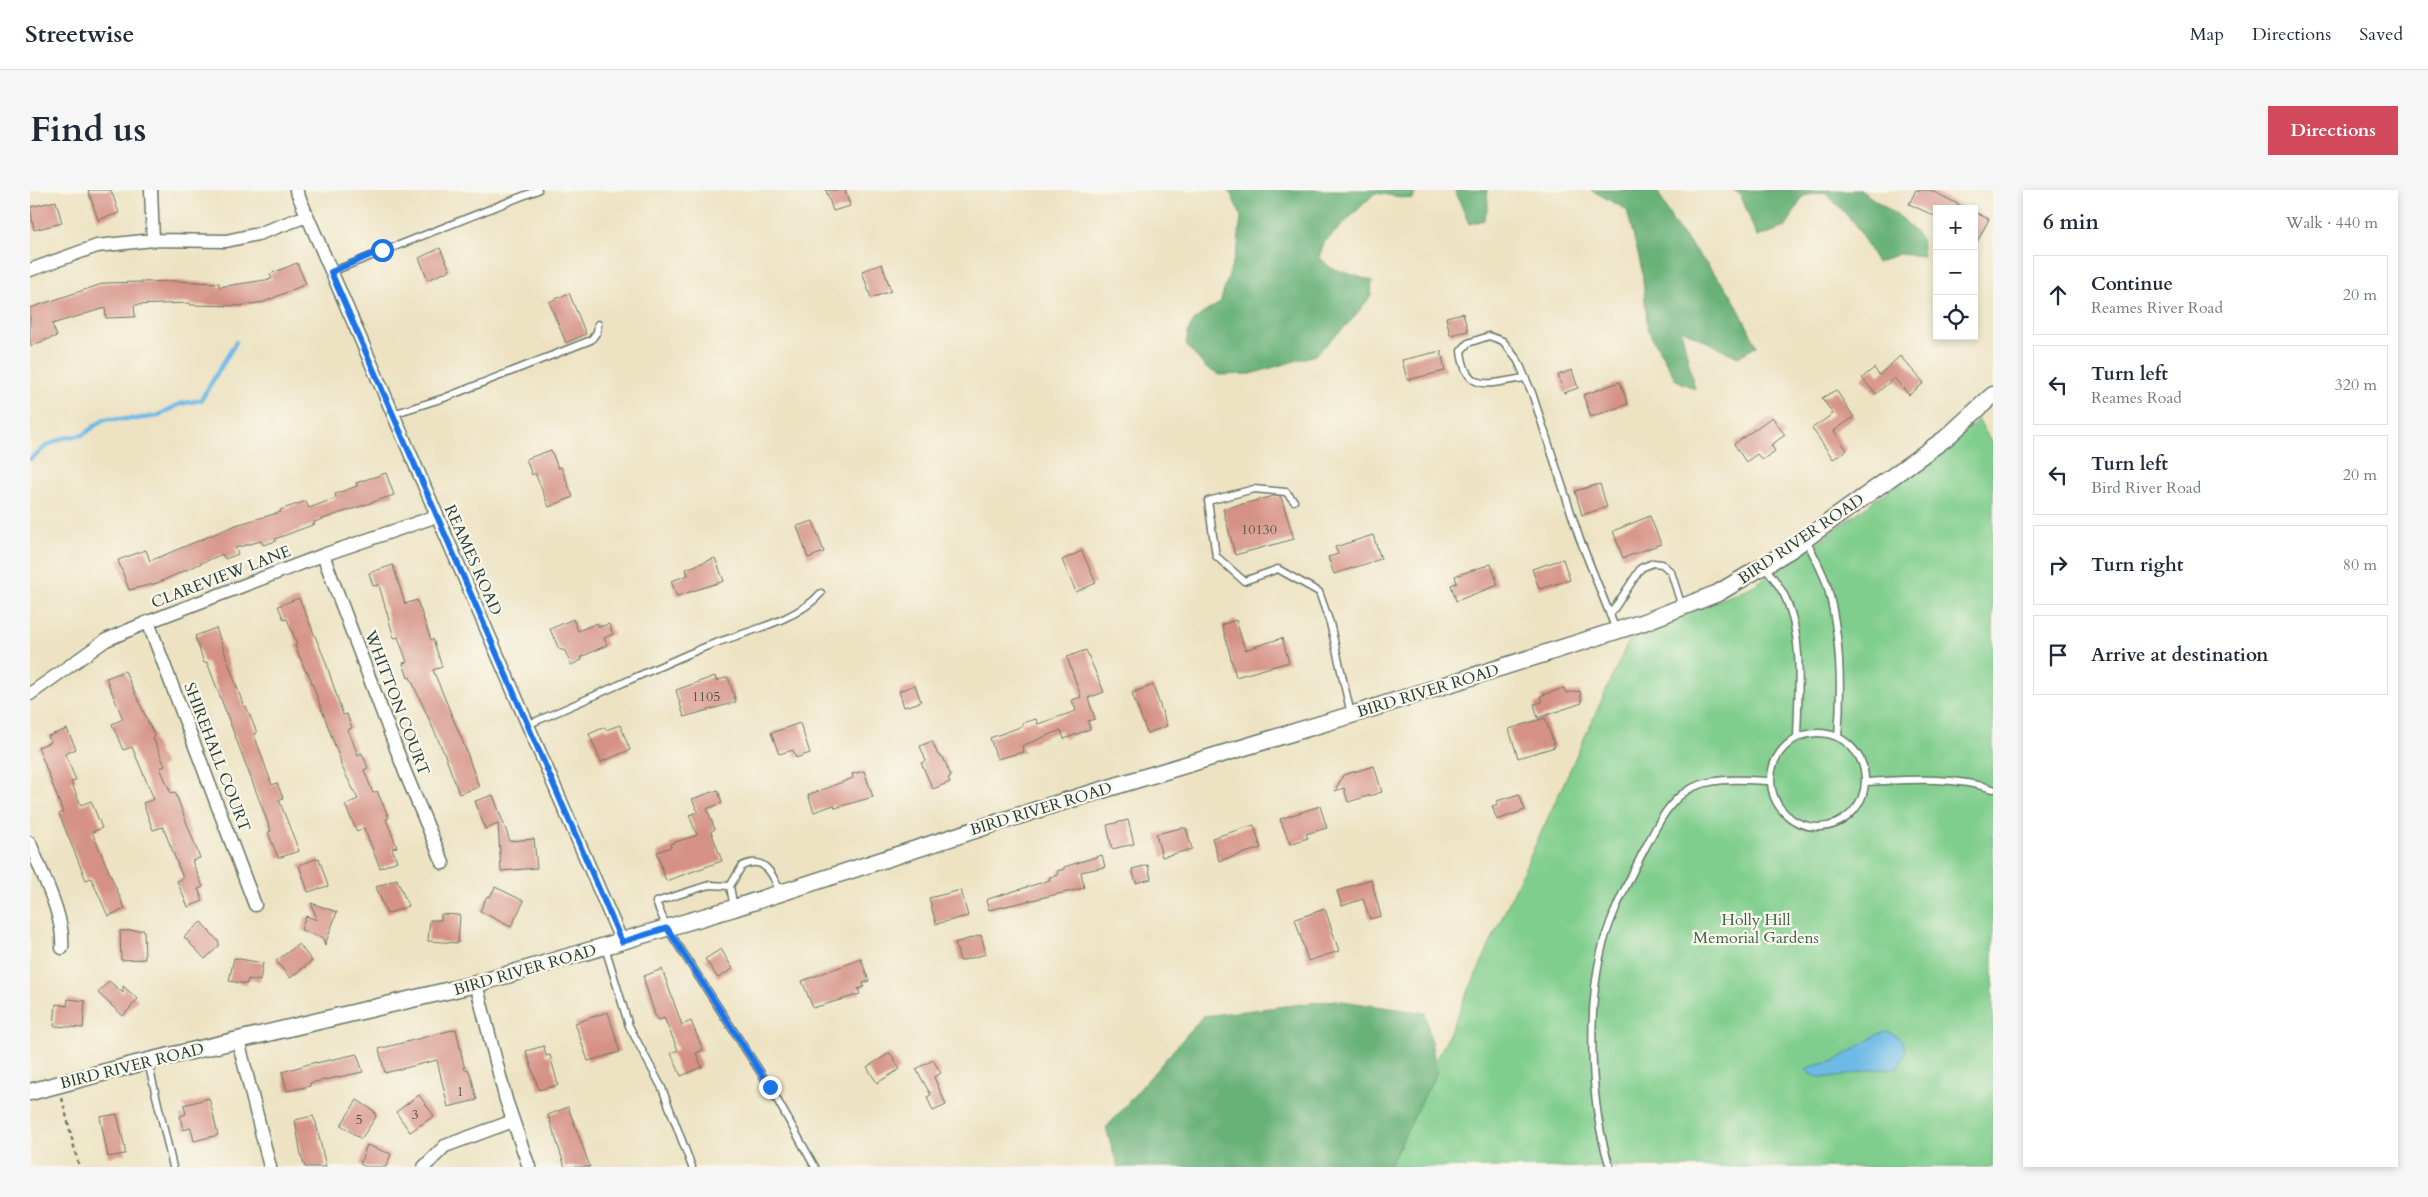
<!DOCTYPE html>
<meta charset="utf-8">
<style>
:root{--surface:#fff;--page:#f6f6f7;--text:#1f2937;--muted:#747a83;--line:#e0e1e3;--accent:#d1495b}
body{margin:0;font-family:Cardo,serif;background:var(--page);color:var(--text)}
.controls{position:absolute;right:15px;top:15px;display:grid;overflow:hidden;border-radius:0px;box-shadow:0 2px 8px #0003}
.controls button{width:45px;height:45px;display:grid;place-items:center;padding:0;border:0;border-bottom:1px solid var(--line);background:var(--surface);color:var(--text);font:25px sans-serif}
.stop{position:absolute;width:15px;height:15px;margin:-11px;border:4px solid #1a73e8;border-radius:50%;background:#fff}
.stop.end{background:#1a73e8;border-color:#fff;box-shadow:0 1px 5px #0008}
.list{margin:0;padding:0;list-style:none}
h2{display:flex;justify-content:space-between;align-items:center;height:65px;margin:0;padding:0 20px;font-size:21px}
h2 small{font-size:16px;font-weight:400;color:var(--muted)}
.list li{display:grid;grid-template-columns:32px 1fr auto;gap:15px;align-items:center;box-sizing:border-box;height:80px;margin:0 10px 10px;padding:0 10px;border:1px solid var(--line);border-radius:0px}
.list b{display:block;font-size:19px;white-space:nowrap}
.list p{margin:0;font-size:16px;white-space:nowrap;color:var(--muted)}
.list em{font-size:16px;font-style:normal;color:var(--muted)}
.icon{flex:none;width:28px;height:28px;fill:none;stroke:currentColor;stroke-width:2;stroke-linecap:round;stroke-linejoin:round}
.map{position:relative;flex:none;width:1963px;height:977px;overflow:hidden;border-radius:0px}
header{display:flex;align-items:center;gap:30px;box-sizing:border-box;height:70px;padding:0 25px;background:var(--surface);border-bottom:1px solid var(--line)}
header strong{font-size:24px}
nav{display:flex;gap:28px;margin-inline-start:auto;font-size:18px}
.intro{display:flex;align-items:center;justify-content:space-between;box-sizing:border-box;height:120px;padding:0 30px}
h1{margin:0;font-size:35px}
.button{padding:12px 22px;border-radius:0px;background:var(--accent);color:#fff;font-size:18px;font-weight:700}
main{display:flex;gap:30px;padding:0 30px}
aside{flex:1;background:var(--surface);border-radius:0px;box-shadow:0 2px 8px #0003}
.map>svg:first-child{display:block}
.green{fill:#80ce8d;stroke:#508660}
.forest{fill:#68b178;stroke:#447756}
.water{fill:#6ebae7;stroke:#467c8e}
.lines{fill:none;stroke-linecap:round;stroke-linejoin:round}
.stream{stroke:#6ebae7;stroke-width:4.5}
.building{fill:#d59185}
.service-casing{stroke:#677766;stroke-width:9}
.minor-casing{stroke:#677766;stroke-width:15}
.tertiary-casing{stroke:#677766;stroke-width:19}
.path{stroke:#677766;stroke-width:2.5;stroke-dasharray:4 4;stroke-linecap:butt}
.service{stroke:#fff;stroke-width:6}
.minor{stroke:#fff;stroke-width:12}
.tertiary{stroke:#fff;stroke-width:16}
.route{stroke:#1a73e8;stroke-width:6}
.labels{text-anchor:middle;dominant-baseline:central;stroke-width:4.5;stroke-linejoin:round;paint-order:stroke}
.number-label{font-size:14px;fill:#4c5248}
.street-label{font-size:16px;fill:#1f3d34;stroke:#fbf7ec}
.park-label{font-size:16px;fill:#37614a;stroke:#fbf7ec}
</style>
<header>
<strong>Streetwise</strong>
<nav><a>Map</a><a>Directions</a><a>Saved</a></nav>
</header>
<div class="intro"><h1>Find us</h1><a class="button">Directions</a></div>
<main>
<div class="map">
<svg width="1963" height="977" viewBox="0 0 1963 977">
<rect width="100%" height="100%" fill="#fbf7ec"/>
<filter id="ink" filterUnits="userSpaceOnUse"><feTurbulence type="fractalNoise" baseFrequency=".02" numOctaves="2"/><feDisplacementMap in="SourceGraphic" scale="10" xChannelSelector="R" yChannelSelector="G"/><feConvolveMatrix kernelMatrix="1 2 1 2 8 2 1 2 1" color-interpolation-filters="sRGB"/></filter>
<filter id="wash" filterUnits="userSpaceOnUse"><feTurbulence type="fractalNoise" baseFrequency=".0096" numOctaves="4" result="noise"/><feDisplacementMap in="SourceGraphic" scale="20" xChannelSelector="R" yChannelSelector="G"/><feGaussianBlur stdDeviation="1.12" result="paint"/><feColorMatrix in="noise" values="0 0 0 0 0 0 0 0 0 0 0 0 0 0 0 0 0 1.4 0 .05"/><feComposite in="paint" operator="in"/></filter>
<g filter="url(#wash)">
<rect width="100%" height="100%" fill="#ede3c3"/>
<path class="green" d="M 1948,230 L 1963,254 L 1963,977 L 1358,977 L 1601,446 L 1723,396 L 1795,347 L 1923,252 Z"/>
<path class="forest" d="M 1199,0 L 1386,0 L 1383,9 L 1345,3 L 1294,53 L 1289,67 L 1301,78 L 1342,91 L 1341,106 L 1320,132 L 1285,165 L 1221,184 L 1190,185 L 1176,178 L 1156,155 C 1159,128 1169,126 1190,113 L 1208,56 L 1211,26 Z
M 1425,0 L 1457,0 L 1458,16 L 1454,30 L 1439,34 Z
M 1561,0 L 1627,0 L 1644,34 L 1701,104 L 1727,156 L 1708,167 L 1651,139 L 1665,199 L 1646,190 L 1618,140 L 1612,80 L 1597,20 Z
M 1703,0 L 1830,0 L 1873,29 L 1891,49 L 1893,66 L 1868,64 L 1847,73 L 1826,35 L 1795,2 L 1773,6 L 1756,37 L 1727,47 L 1711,6 Z
M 1305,810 L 1395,823 L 1407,881 L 1359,977 L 1088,977 L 1076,938 L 1173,826 Z"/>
<path class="water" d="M 1858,842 C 1870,846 1873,849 1876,861 L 1868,877 C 1860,880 1856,878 1848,879 C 1830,880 1790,897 1776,880 L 1780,877 L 1805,871 L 1849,844 Z"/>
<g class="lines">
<path class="stream" d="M 0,269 L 18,255 L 33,248 L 53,245 L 74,229 L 106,229 L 127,226 L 150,214 L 171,210 L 206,152"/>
</g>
<g id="blocks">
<path class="building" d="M 58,0 L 81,0 L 89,23 L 68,30 Z
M 796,0 L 815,0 L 820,16 L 803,21 Z
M 1886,0 L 1900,0 L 1938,19 L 1907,19 L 1907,27 L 1879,14 Z
M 26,11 L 32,33 L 4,40 L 0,17 Z
M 1944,22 L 1959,29 L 1944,58 Z
M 410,58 L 420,80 L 398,90 L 389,68 Z
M 267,73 L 276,94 L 234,112 L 209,116 L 160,115 L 160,113 L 104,115 L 105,127 L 76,128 L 75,118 L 22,134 L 27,146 L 0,156 L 0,118 L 75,93 L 145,91 L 189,93 L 189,97 L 242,89 L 240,84 Z
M 852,74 L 861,101 L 841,108 L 832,81 Z
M 539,103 L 556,144 L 536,153 L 519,112 Z
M 1433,123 L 1438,141 L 1420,145 L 1416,127 Z
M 1411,161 L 1415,181 L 1377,190 L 1372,170 Z
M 1870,166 L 1894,193 L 1879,205 L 1864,188 L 1846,204 L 1832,188 L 1844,178 L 1849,185 Z
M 1542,180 L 1548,198 L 1534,203 L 1528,185 Z
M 1590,192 L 1598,214 L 1561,227 L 1553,205 Z
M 1806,200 L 1824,227 L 1804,241 L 1817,260 L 1803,269 L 1782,238 L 1803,224 L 1792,208 Z
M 1742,227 L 1755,245 L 1741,255 L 1745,261 L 1732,270 L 1727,264 L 1716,272 L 1704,254 Z
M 521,260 L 528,278 L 531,277 L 543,307 L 519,317 L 505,283 L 502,285 L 496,269 Z
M 356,283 L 364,305 L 284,332 L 285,334 L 245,349 L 246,351 L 233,355 L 231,351 L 205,358 L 208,364 L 195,369 L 192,364 L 127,393 L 99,400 L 88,370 L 116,360 L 120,371 L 206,335 L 251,322 L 250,320 L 276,311 L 279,318 L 306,308 L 305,304 L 327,296 L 326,293 Z
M 1570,294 L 1577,317 L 1552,325 L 1545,301 Z
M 1244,306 L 1251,307 L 1264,349 L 1205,365 L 1193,319 Z
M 1620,326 L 1631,354 L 1593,368 L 1583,341 Z
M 783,331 L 794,362 L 778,368 L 767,336 Z
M 1343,345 L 1351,369 L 1304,384 L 1298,367 L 1308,364 L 1305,357 Z
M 1052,361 L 1066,393 L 1046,402 L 1032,370 Z
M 685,368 L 694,391 L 647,406 L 641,391 L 658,385 L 656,379 Z
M 1533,369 L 1540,390 L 1509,399 L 1502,379 Z
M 1461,374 L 1468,395 L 1426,411 L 1421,395 L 1427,393 L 1425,386 Z
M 363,375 L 375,414 L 387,410 L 401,450 L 403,449 L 412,477 L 403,480 L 435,557 L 449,597 L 429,604 L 415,565 L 380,487 L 378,488 L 373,473 L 377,472 L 368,447 L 364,448 L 349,395 L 343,396 L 339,383 Z
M 269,408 L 295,470 L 313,525 L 317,524 L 322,538 L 318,540 L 328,565 L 332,563 L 338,578 L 334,580 L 343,603 L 347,601 L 359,628 L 356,629 L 367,657 L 362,658 L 367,671 L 350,678 L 334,638 L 327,642 L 315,615 L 328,609 L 310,573 L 311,572 L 278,482 L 276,482 L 265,455 L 267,454 L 257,429 L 254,430 L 248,416 Z
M 543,429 L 548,441 L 567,433 L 569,437 L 579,434 L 583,444 L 574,448 L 577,455 L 551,467 L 552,470 L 541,475 L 535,461 L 529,459 L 520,439 Z
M 1206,430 L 1215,460 L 1252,448 L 1259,472 L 1206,487 L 1192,435 Z
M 186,438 L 214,517 L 216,516 L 227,543 L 224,544 L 242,595 L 247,593 L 253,608 L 249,610 L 269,661 L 248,668 L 238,642 L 241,641 L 177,472 L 174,473 L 165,446 Z
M 1056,460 L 1074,502 L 1058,508 L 1065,529 L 1058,531 L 1060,539 L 1034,549 L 1031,540 L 992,556 L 994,562 L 967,569 L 960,548 L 993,536 L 992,533 L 1006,529 L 1008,534 L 1046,521 L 1042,510 L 1051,507 L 1037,467 Z
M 95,481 L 125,547 L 123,548 L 135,576 L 130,578 L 141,603 L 145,602 L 170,668 L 162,671 L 173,697 L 168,699 L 173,711 L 158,717 L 147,691 L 153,688 L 133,637 L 123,640 L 113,613 L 124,609 L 102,557 L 93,560 L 82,534 L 93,529 L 76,488 Z
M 685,486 L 686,491 L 698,487 L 706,512 L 654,527 L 646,500 Z
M 885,495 L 891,512 L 874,517 L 869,501 Z
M 1123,495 L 1137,536 L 1117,543 L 1102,503 Z
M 1534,498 L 1536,503 L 1550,501 L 1552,513 L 1508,528 L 1504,514 L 1512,512 L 1510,506 Z
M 1515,528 L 1525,557 L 1488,568 L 1479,539 Z
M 770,533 L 780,563 L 766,568 L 763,560 L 749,564 L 741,543 Z
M 590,535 L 600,560 L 571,572 L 559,544 L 575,537 L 576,540 Z
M 37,539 L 46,559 L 35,564 L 46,590 L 41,592 L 51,615 L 61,611 L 72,638 L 62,642 L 95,719 L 78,726 L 61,688 L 56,690 L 40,651 L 29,624 L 33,622 L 8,557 L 21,552 L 18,546 Z
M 902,551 L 908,565 L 913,567 L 921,586 L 918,588 L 920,592 L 903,599 L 891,573 L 896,571 L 890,556 Z
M 1344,576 L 1352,602 L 1318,612 L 1314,598 L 1305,601 L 1313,585 Z
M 834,581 L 843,607 L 805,618 L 804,615 L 784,622 L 778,605 L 823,588 L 822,584 Z
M 688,600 L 692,613 L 677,619 L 685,639 L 681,641 L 692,671 L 636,691 L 627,662 L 641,657 L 640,654 L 667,645 L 659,625 L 668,622 L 662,609 Z
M 1489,604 L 1495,620 L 1467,630 L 1462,616 L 1468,614 L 1467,611 Z
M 463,605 L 480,651 L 504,649 L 507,678 L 471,681 L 468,634 L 455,639 L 445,611 Z
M 1290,616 L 1297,638 L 1276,644 L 1278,648 L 1260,654 L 1250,629 Z
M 1098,630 L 1104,654 L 1082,659 L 1077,635 Z
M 1224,635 L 1231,658 L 1189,671 L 1182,648 Z
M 1151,638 L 1156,638 L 1162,659 L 1132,667 L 1126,644 Z
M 1072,665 L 1075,677 L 1051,682 L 1054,698 L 959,720 L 956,711 L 958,709 L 1020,690 L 1019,687 L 1028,685 L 1027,681 L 1034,679 L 1034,677 Z
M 289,668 L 298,696 L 278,702 L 269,675 Z
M 1118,675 L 1121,689 L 1106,693 L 1102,679 Z
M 367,689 L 378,716 L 357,724 L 346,697 Z
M 1341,689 L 1351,726 L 1340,729 L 1333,709 L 1312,716 L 1307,701 Z
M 465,697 L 494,711 L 481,737 L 450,721 L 457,706 L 460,707 Z
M 931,700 L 938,726 L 906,734 L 899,708 Z
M 281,713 L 307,722 L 295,755 L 293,748 L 271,740 L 276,726 L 287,730 Z
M 1295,719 L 1309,761 L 1278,771 L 1265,729 Z
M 411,724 L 430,725 L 428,753 L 398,751 L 400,730 L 411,730 Z
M 171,732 L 189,752 L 189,756 L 175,769 L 154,747 Z
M 114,740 L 115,769 L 91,770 L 90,741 Z
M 951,745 L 956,764 L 930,771 L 925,753 Z
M 269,754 L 282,771 L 260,788 L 246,771 Z
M 691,759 L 703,779 L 688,788 L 675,769 Z
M 204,768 L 233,773 L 230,791 L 218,789 L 217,794 L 199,791 Z
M 831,769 L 839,791 L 833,793 L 834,797 L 828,799 L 830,804 L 783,818 L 772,791 Z
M 632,779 L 652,835 L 661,831 L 673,860 L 666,863 L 672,877 L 651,886 L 641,863 L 648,860 L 634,828 L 629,830 L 625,825 L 614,790 L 614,786 Z
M 79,791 L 93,803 L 93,796 L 108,809 L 93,826 L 68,803 Z
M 38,809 L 55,811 L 53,838 L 24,836 L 26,814 L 37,816 Z
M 578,822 L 590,862 L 558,871 L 545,833 Z
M 426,839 L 435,880 L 438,879 L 441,886 L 447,910 L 418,917 L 407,870 L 355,883 L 349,859 Z
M 514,856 L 516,866 L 520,865 L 528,895 L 509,900 L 496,861 Z
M 860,863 L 870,879 L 847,893 L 837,877 Z
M 327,864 L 333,882 L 280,893 L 280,896 L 257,901 L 252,882 L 286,872 L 286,873 Z
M 903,870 L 911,883 L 904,887 L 916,915 L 903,921 L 897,907 L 901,905 L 886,879 Z
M 389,905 L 404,926 L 380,942 L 366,922 Z
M 179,908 L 188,945 L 164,951 L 161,938 L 153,940 L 150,926 L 156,924 L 154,915 Z
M 327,910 L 344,921 L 346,927 L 331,949 L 311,935 Z
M 538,917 L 554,960 L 560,977 L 535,977 L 518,925 Z
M 87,924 L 95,958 L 95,964 L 78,967 L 70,927 Z
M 283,926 L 286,933 L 296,977 L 275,977 L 271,965 L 265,930 Z
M 337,955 L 361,964 L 356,977 L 336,977 L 330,974 Z"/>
</g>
</g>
<g filter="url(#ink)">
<use href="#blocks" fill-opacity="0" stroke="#677766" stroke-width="1"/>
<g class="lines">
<defs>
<path id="service" d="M 301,82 L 508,0
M 1494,188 C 1460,193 1436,205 1431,161 L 1438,153 L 1459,146 L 1473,151 L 1488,171 L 1502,203 L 1549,347 L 1586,440
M 363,224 L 414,208 L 561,150 L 567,142 L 568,134
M 1264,311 L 1256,302 L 1224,299 L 1178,311 L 1186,366 L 1214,391 L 1248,379 L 1289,402 L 1300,433 L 1321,524
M 1776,350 C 1783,364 1792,380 1797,395 C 1811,445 1812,496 1808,547
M 1735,376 C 1742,387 1751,397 1756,409 C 1774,450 1768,503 1767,548
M 1580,425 L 1611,378 L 1623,373 L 1632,374 L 1641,382 L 1652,417
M 497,535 C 557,510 615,482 675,457 C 710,443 766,432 791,403
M1741 590a47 47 0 1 1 94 0a47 47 0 1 1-94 0Z
M 1835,592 C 1879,590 1921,586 1963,599
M 700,696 L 712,676 C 734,665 743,684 750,702
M 704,718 L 700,696 L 679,695 L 626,712 L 637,738 L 740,897 L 785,977
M 575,757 L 599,836 L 632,898 L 662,977
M 118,872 L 143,977
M 1580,977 C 1560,918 1557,823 1571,762 C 1579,728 1596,696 1612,664 C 1624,642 1636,613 1658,600 C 1683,586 1713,590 1740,591"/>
<path id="minor" d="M 121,0 L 123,50
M 266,0 L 592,752
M 0,80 L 67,56 L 123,50 L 196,51 L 228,44 L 277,26
M 293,365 L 375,582 L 413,673
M 118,432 L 225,715
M 0,504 L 76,450 L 118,432 L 293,365 L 407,326
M 0,653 C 11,683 35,726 32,758
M 446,794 L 476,910 L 499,977
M 208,850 L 240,977
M 394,977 L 415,956 L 483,931"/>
<path id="tertiary" d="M 0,902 L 106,874 L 446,794 L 704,718 L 1019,616 L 1321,525 L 1614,432 L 1688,403 L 1760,360 L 1916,248 L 1963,205"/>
</defs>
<use href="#service" class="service-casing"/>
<use href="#minor" class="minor-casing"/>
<use href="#tertiary" class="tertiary-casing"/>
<path class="path" d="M 32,908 L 49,977"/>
<use href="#service" class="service"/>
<use href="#minor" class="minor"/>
<use href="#tertiary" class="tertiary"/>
</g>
</g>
<g class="lines" filter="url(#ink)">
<path class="route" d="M 352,60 L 301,82 L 592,752 L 637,738 L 740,897"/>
</g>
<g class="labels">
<g class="number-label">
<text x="1229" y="339">10130</text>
<text x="676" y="506">1105</text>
<text x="430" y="901">1</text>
<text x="385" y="924">3</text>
<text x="329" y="929">5</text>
</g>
<g class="street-label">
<text transform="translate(1771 349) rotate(-34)">BIRD RIVER ROAD</text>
<text transform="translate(443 370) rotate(66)">REAMES ROAD</text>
<text transform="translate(191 387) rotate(-21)">CLAREVIEW LANE</text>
<text transform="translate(1398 501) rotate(-17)">BIRD RIVER ROAD</text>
<text transform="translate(367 513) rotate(69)">WHITTON COURT</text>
<text transform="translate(187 567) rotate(69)">SHIREHALL COURT</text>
<text transform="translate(1011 619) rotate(-17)">BIRD RIVER ROAD</text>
<text transform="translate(495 780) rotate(-16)">BIRD RIVER ROAD</text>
<text transform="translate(102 876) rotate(-14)">BIRD RIVER ROAD</text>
</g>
<g class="park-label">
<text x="1726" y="730">Holly Hill<tspan x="1726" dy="18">Memorial Gardens</tspan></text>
</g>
</g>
</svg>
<div class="controls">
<button>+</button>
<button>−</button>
<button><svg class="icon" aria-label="locate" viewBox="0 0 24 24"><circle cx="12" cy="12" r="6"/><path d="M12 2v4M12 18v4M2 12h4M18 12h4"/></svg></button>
</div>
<div class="stop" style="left:352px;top:60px"></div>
<div class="stop end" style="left:740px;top:897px"></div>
</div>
<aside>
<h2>6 min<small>Walk · 440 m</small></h2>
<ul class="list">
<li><svg class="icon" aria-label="ahead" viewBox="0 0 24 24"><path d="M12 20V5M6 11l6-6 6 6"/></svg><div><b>Continue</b><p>Reames River Road</p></div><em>20 m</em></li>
<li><svg class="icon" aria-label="left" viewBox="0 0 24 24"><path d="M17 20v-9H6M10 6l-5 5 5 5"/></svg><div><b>Turn left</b><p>Reames Road</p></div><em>320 m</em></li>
<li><svg class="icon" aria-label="left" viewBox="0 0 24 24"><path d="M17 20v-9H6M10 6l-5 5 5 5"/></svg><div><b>Turn left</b><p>Bird River Road</p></div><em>20 m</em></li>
<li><svg class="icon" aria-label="right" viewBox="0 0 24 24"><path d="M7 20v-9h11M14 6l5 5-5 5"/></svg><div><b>Turn right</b></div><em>80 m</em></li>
<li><svg class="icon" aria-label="arrive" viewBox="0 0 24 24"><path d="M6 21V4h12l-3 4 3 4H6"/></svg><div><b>Arrive at destination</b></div></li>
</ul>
</aside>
</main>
